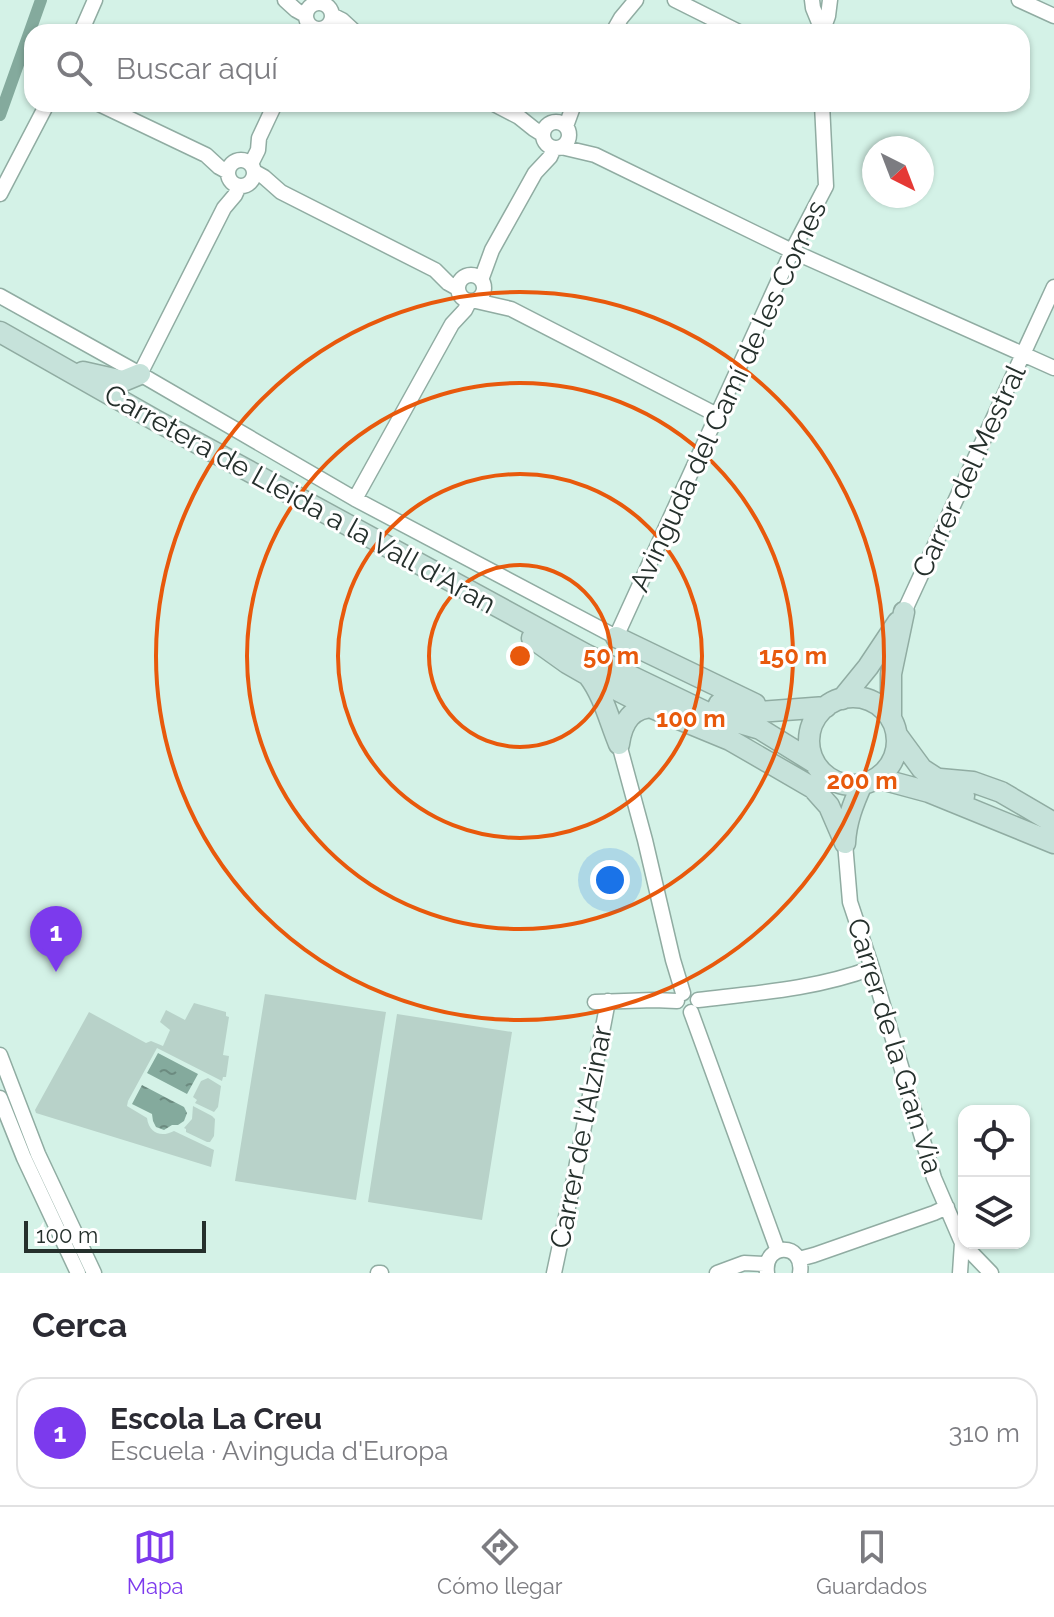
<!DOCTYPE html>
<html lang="es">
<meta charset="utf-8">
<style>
:root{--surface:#fff;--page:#f2f2f3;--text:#2b2b33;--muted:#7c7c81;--line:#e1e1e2;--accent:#7c3aed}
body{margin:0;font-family:Raleway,sans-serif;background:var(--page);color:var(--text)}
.controls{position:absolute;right:24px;bottom:24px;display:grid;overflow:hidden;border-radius:16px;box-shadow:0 2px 6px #0004}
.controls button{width:72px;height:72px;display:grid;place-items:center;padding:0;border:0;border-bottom:2px solid var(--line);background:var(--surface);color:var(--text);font:40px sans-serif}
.compass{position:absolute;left:862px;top:136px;width:72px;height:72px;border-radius:50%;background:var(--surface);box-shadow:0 2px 6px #0004;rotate:138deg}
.scale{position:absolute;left:24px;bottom:20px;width:182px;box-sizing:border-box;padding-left:8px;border:4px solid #25302c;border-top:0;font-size:22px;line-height:28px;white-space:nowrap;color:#25302c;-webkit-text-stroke:6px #fff;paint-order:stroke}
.you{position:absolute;left:610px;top:880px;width:28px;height:28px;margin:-20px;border:6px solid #fff;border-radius:50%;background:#1a73e8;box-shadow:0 0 0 12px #1a73e833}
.badge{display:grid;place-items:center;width:52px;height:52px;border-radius:50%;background:var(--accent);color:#fff;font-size:26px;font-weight:700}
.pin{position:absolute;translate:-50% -66px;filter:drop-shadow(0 2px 4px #0008)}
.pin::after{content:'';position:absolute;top:42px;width:28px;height:24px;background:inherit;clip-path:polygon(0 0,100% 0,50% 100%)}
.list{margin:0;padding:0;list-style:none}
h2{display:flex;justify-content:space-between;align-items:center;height:104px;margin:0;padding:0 32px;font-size:34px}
h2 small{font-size:26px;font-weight:400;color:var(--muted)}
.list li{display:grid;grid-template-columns:52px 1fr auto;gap:24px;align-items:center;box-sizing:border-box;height:112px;margin:0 16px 16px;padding:0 16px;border:2px solid var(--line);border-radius:24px}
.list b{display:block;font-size:30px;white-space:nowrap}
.list p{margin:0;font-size:26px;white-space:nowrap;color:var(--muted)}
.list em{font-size:26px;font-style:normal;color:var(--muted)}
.icon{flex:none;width:44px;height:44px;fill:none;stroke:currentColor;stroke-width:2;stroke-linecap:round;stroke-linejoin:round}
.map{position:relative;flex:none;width:1054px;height:1273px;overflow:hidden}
.search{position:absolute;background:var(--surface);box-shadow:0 2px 6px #0004;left:24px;right:24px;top:24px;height:88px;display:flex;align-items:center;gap:20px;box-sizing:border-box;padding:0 28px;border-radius:24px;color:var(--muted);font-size:30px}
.sheet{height:232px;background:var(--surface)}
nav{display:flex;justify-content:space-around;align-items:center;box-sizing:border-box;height:112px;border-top:2px solid var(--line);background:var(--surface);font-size:22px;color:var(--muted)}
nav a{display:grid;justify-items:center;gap:4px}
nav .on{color:var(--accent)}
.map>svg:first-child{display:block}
.green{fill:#b8d2c9}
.water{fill:url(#water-ripples)}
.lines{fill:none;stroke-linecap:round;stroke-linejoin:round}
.canal{stroke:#84aa9d;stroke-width:12}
.street-casing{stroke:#90aca2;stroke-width:17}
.secondary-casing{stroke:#90aca2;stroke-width:23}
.street{stroke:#fff;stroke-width:14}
.secondary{stroke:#c6e2da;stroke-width:20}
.ring{fill:none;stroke:#e8590c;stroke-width:4}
.labels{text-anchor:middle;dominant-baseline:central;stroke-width:6;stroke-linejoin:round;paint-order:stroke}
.street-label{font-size:28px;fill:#25302c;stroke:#fff}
.centre{fill:#e8590c;stroke:#fff;stroke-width:4}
.ring-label{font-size:24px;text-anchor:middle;font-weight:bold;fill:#e8590c;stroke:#fff;stroke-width:6;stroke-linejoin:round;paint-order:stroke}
</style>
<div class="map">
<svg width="1054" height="1273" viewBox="0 0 1054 1273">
<defs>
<pattern id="water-ripples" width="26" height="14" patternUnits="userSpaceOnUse" patternTransform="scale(2)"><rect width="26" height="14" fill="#84aa9d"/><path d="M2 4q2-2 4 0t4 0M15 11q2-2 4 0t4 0" fill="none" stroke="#6c8b80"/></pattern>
</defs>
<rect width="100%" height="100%" fill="#d4f2e7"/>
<path class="green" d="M 265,994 L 386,1012 L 356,1200 L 235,1181 Z
M 194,1003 L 226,1012 L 226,1016 L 229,1017 L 223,1055 L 229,1056 L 226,1077 L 223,1077 L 222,1081 L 157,1048 L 128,1101 L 127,1106 L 147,1118 C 149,1133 161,1138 174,1131 L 214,1150 L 211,1167 L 36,1113 L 35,1110 L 89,1012 L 146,1043 L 151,1041 L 163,1046 L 170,1030 L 160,1022 L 166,1010 L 185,1020 Z
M 397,1014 L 512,1032 L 482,1220 L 368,1202 Z
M 208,1078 L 221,1086 L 218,1107 L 214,1112 L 195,1103 L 197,1100 L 193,1097 L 201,1081 Z
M 193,1106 L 212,1116 L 215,1119 L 214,1136 L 210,1142 L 207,1142 L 186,1132 L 186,1129 L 184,1128 L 192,1119 Z"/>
<path class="water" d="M 158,1053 L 198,1074 L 187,1094 L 147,1073 Z
M 142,1085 L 184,1107 L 187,1113 L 184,1121 L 178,1125 L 172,1125 L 164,1130 L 156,1127 L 153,1121 L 152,1114 L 132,1104 Z"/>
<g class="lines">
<path class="canal" d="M 0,115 L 41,0"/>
<defs>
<path id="street" d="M 285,0 L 296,10 L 305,15
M 675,0 L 739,32
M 812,0 L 813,8 L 822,30
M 1019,0 L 1054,16
M306 16a13 13 0 1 1 26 0a13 13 0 1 1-26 0Z
M 332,15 L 342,20 L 355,32
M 81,32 L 95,0
M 613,32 L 621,18 L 636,0
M 822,32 L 828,16 L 830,0
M 99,104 L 206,155 L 219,167 L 228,172
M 494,104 L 519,117 L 534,129 L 542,134
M543 135a13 13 0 1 1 26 0a13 13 0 1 1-26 0Z
M 566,126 L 574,104
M 561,147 L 595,155 L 792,251 L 1054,368
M228 173a13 13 0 1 1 26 0a13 13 0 1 1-26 0Z
M 251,164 L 258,150 L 259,138 L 275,104
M 255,172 L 264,177 L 281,192 L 435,270 L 448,283 L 457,288
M 0,194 L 47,104
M458 288a13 13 0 1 1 26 0a13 13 0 1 1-26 0Z
M 481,280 L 492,250 L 535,173 L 550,157 L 554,148
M 0,296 L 140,374 L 355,499 L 616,637 L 792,251 L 826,186 L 822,104
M 476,301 L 511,309 L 717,415
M 140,374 L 224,208 L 235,195 L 239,186
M 355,499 L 452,324 L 465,310 L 469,302
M 904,612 L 1054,287
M 619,744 L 645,840 L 673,960 L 683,993
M 845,843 L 850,902 L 872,968 L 934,1178 L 962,1243 L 991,1273
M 698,1000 C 757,993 816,989 872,968
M 595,1002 L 654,1000 L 677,1001
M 691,1012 L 778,1251
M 0,1055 L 38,1154 L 94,1273
M 0,1098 L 24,1158 L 78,1273
M 799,1259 L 814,1255 L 934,1213 L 947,1207
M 378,1273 L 381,1273
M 554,1273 L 573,1184 L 608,1001
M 717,1273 L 744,1263 L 766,1264
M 767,1273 C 763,1242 805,1242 800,1273
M 960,1273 L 962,1243"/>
<path id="secondary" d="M 0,332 L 155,420 L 585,654 L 712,715 L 760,729 L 815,763
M 83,372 L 123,381 L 140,374
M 616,637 L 755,704
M 532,638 L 567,663 L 588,675 L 650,707 L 730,740 L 813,788 L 829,806 L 845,843
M 588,675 C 604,696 609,720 619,744
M809 741a44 44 0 1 1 88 0a44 44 0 1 1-88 0Z
M 842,699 L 868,667 L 898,622
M 719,704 L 759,712 L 826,707
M 891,719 L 891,674 L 904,612
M 897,735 L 922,769 L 964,796
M 619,744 C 622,722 632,706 656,707
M 877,778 L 929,792 L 1054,843
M 940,779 L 973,782 L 1001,792 L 1054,823
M 845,843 C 846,822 853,804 862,784"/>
</defs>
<use href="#street" class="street-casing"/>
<use href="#secondary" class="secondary-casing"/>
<use href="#street" class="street"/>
<use href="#secondary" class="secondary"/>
</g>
<g class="ring">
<circle cx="520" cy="656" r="91"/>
<circle cx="520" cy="656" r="182"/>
<circle cx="520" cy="656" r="273"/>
<circle cx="520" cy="656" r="364"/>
</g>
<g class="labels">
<g class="street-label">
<text transform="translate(728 396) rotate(-65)">Avinguda del Camí de les Comes</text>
<text transform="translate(969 471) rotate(-65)">Carrer del Mestral</text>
<text transform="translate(300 499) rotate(29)">Carretera de Lleida a la Vall d'Aran</text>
<text transform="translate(895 1046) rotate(73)">Carrer de la Gran Via</text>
<text transform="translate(581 1137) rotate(-79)">Carrer de l'Alzinar</text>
</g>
</g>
<circle cx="520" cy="656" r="12" class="centre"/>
<g class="ring-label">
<text x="611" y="664">50 m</text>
<text x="793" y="664">150 m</text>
<text x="691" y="727">100 m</text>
<text x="862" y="789">200 m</text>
</g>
</svg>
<div class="controls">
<button><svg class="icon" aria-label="locate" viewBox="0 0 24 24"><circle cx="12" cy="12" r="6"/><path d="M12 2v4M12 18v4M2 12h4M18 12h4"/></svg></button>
<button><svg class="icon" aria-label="layers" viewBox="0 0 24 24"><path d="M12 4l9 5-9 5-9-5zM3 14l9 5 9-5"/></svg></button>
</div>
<svg class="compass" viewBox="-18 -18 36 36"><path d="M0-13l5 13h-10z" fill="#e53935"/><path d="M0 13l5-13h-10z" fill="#7c7c81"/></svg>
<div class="scale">100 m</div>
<div class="you"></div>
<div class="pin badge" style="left:56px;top:972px">1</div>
<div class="search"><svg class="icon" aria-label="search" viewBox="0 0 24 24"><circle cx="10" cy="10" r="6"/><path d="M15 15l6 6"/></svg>Buscar aquí</div>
</div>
<section class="sheet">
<h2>Cerca<small></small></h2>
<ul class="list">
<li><span class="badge">1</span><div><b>Escola La Creu</b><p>Escuela · Avinguda d'Europa</p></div><em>310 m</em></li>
</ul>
</section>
<nav>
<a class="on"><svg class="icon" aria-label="map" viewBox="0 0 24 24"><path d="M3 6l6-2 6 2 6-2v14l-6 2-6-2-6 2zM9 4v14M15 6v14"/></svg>Mapa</a>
<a><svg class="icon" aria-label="directions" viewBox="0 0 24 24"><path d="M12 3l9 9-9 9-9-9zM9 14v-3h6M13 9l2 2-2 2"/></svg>Cómo llegar</a>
<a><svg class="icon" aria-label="saved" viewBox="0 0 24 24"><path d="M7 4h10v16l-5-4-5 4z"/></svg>Guardados</a>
</nav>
